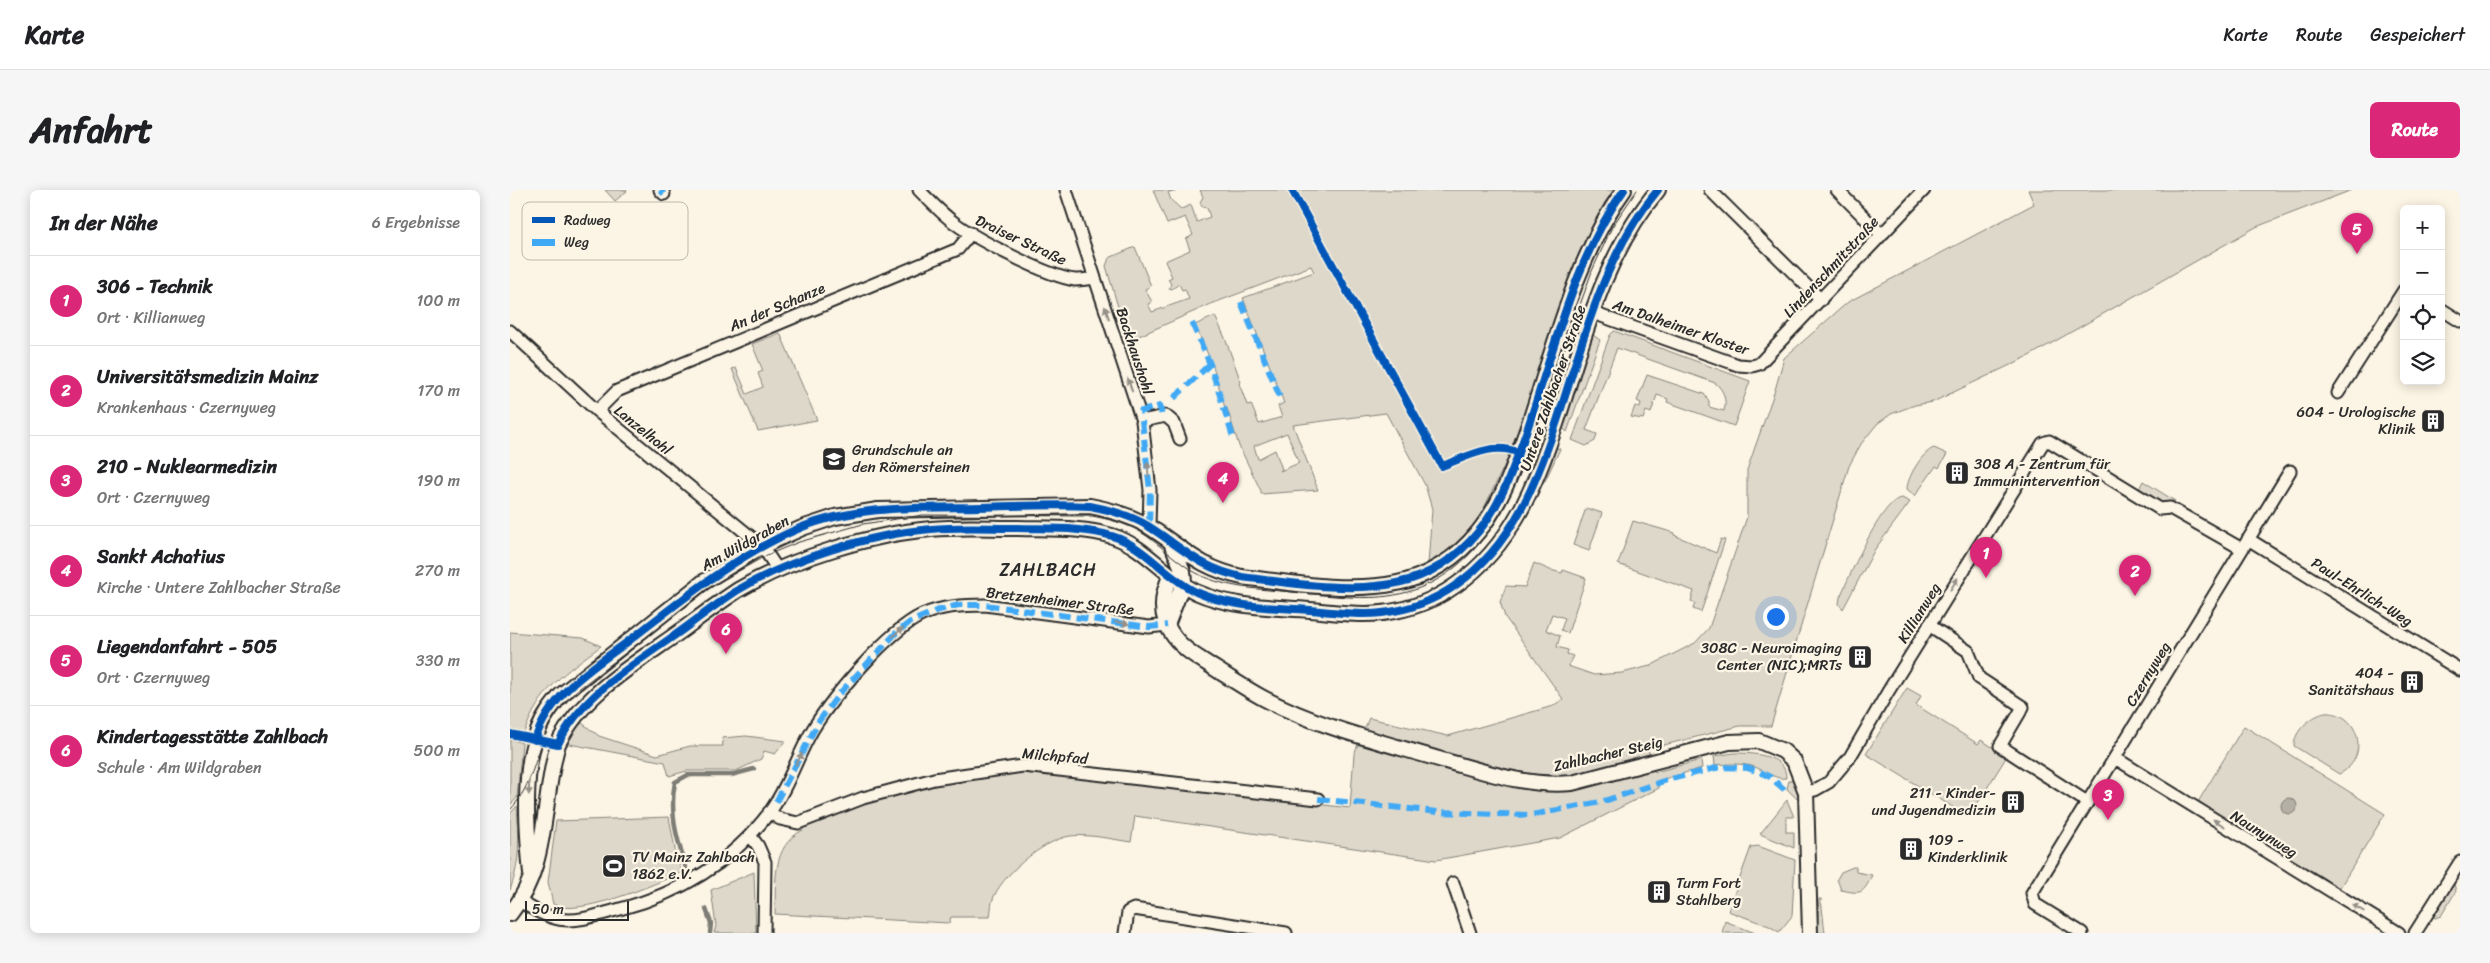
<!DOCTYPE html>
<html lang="de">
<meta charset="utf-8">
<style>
:root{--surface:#fff;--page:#f6f6f6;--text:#202124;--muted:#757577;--line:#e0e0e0;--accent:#db2777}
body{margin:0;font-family:Sriracha,sans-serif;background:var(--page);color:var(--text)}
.controls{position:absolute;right:15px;top:15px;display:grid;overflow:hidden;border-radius:8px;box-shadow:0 2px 12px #0003}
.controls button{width:45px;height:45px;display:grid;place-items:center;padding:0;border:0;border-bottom:1px solid var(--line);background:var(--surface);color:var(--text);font:25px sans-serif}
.scale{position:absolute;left:15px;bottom:12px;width:104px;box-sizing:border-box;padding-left:5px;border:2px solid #2b2b2b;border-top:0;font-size:14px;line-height:18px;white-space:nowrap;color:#2b2b2b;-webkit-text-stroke:4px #fcf5e5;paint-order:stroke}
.you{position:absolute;left:1265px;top:426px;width:18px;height:18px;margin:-12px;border:4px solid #fff;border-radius:50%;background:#1a73e8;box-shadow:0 0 0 8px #1a73e833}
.badge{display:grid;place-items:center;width:32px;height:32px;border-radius:50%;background:var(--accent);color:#fff;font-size:16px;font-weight:700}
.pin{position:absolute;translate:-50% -41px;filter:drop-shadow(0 1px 2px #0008)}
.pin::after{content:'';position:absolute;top:26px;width:18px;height:15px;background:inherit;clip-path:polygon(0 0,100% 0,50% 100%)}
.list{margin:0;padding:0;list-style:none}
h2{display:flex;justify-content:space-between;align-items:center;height:65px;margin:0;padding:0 20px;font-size:21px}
h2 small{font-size:16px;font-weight:400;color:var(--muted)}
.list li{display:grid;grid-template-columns:32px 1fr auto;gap:15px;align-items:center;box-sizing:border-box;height:90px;padding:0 20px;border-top:1px solid var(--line)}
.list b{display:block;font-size:19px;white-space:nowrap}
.list p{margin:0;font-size:16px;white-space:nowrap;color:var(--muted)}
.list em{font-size:16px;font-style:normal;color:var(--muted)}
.icon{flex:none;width:28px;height:28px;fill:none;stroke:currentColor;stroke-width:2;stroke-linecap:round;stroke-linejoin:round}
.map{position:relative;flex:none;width:1950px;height:743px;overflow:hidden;border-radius:8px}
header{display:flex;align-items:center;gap:30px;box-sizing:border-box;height:70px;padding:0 25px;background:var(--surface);border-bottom:1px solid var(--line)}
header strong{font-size:24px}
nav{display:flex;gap:28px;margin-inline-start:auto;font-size:18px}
.intro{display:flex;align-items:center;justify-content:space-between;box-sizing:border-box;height:120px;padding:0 30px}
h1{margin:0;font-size:35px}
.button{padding:12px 22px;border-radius:8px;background:var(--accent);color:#fff;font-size:18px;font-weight:700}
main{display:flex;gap:30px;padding:0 30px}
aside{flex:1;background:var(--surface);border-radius:8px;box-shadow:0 2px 12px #0003}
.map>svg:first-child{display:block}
.green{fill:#ded8ca;stroke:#84827a;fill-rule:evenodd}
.water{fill:#b4b0a5;stroke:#7d7b74}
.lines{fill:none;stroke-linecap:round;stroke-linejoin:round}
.stream{stroke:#7d7b74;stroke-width:4.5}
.minor-casing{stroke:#2b2b2b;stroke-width:15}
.tertiary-casing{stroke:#2b2b2b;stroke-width:18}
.minor{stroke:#fcf5e5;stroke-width:11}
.tertiary{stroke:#fcf5e5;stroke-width:14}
.tram{stroke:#2b2b2b;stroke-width:1}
.quiet{stroke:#3fa9f5;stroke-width:6;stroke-dasharray:12 6;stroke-linecap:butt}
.cycleway-casing{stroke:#fcf5e5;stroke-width:11}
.cycleway{stroke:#0057b8;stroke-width:8}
.oneway{fill:#949088}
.labels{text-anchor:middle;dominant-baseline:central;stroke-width:4.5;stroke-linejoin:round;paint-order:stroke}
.street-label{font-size:15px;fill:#2b2b2b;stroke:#fcf5e5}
.poi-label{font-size:15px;fill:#2b2b2b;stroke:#fcf5e5;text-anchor:start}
.quarter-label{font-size:18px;letter-spacing:1px;fill:#2b2b2b;stroke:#fcf5e5}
.key{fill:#fcf5e5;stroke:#bdb8ad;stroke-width:1}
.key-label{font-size:14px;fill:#2b2b2b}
</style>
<header>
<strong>Karte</strong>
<nav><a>Karte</a><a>Route</a><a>Gespeichert</a></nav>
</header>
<div class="intro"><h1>Anfahrt</h1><a class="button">Route</a></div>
<main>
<aside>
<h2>In der Nähe<small>6 Ergebnisse</small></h2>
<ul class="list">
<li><span class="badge">1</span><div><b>306 - Technik</b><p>Ort · Killianweg</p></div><em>100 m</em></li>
<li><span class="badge">2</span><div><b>Universitätsmedizin Mainz</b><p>Krankenhaus · Czernyweg</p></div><em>170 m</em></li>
<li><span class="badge">3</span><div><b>210 - Nuklearmedizin</b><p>Ort · Czernyweg</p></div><em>190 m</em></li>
<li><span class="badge">4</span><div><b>Sankt Achatius</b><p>Kirche · Untere Zahlbacher Straße</p></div><em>270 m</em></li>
<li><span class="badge">5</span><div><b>Liegendanfahrt - 505</b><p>Ort · Czernyweg</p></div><em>330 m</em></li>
<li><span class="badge">6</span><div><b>Kindertagesstätte Zahlbach</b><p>Schule · Am Wildgraben</p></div><em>500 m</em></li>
</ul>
</aside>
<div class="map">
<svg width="1950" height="743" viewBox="0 0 1950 743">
<rect width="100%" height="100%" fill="#fcf5e5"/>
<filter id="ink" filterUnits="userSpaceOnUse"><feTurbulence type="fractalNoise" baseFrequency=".02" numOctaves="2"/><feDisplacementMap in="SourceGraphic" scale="10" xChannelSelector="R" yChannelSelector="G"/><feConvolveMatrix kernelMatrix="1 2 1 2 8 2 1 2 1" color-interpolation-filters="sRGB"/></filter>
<g filter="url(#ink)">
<path class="green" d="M 95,0 L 116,0 L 117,1 L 105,11 Z
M 643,0 L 673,0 L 658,2 L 661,10 L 671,19 L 681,15 L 687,32 L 700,27 L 697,18 L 692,17 L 690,12 L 693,7 L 690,0 L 1105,0 L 1095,12 L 1074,53 L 1002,260 L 973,320 L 961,340 L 941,359 L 918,374 L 922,319 L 915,295 L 876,223 L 783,235 L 808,300 L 751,304 L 751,301 L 729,256 L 717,218 L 715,218 L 703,176 L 685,135 L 705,126 L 715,148 L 731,192 L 729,193 L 737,215 L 741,214 L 749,234 L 772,227 L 768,216 L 774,213 L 733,108 L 804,82 L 801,76 L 701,114 L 618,151 L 596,76 L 599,68 L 625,57 L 641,96 L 635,99 L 642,112 L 638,114 L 642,122 L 679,109 L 675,99 L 672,100 L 669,94 L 662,99 L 659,98 L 661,94 L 658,89 L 662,87 L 655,71 L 680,60 L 676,49 L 683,45 L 675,27 L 657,34 ZM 777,243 L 789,273 L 770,281 L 772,279 L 765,260 L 748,269 L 744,256 Z
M 1518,0 L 1842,0 L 1746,37 L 1519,166 L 1423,212 L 1405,215 L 1381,224 L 1367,234 L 1351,254 L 1339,276 L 1261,536 L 1230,536 L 1138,559 L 1145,582 L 1191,570 L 1192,578 L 1147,591 L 1149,598 L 1050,648 L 926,670 L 625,626 L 621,652 C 601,649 580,644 560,646 C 534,650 489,686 482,712 C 481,716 481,722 480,727 L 441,727 L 439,733 L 265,724 C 266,693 261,656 293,640 L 292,636 L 341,617 L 424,593 L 514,580 L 840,618 L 844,564 L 859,528 L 938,546 L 1043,516 L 1053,509 L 995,427 L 990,412 L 996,396 L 1015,397 L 1024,373 L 1040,380 L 1052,383 L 1053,380 L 1076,388 L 1058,443 L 1051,440 L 1055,428 L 1042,424 L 1036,440 L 1050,446 L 1047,457 L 1058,460 L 1057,464 L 1063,466 L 1058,476 L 1084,485 L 1112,483 L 1140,476 L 1185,453 L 1199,438 L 1237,327 L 1237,280 L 1265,200 L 1274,168 L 1338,112 L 1524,14 Z
M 1104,141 L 1240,191 L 1224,236 L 1157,212 L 1158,209 L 1147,205 L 1141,223 L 1136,221 L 1133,229 L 1121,227 L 1125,216 L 1130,217 L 1131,213 L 1127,211 L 1137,185 L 1194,204 L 1199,211 L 1199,217 L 1214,221 C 1217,210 1214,200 1205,193 L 1107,158 L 1076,240 L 1087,244 L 1085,251 L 1076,256 L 1062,250 L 1100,145 Z
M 270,143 L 307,230 L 248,241 L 222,179 L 226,178 L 237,204 L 253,197 L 248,183 L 253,181 L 242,154 Z
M 1083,145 L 1090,150 L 1057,242 L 1051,236 Z
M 1044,257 L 1050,259 L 1035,291 L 1032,290 Z
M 1424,258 L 1437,264 L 1429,278 L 1426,276 L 1405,306 L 1397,299 C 1397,288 1412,262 1424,258 Z
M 1633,291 L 1665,311 L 1650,312 L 1627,303 Z
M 1392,308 L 1400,312 L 1365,359 L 1333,419 L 1329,414 L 1330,407 C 1339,388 1372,308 1392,308 Z
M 1076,318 L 1092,323 L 1079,361 L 1063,355 Z
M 1123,331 L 1165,343 L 1164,345 L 1206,363 L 1211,349 L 1215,350 L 1191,422 L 1183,419 L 1185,413 L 1181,411 L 1184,401 L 1108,374 Z
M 0,442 L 73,448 L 91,456 C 54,483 30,499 14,543 L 0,539 Z
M 1397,498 L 1411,506 L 1406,515 L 1468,554 L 1471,550 L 1497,566 L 1459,627 L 1356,564 Z
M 1814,523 C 1850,520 1861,569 1829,584 L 1784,556 C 1784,541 1800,527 1814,523 Z
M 72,533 L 89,546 L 147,565 L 180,556 L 213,556 L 212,548 L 236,546 L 276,551 L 265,564 L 254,561 L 251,569 L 226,581 L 177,581 L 159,586 L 155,572 L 54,553 L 62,541 Z
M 1734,536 L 1875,624 L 1829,699 L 1688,612 Z
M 0,549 L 12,553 L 7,608 L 0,615 Z
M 1224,563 C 1240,563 1277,564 1276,588 C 1264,590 1253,579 1242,576 C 1229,573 1218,574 1205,575 L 1204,566 Z
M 1279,590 L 1285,590 L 1290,612 L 1277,599 Z
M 1277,610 L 1284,627 L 1276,627 L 1276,642 L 1284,642 L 1284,658 L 1250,644 Z
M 7,616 C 9,646 11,671 0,700 L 0,624 Z
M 159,627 L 167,670 L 172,682 C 149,693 64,729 43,714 L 38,692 L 46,631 Z
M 1248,656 L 1285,670 L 1282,726 L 1269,742 L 1259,736 L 1218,721 L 1241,657 Z
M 1343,677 L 1346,677 L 1346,682 L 1362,685 C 1353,705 1351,704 1331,700 L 1327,689 L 1331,682 Z
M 244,682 L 246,743 L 204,743 L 206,736 L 201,700 Z
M 1944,694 L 1946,701 L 1931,726 L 1925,728 L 1923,727 Z
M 1309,709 L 1311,709 L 1315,743 L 1307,743 Z
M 1215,731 L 1245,743 L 1212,743 Z"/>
<path class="water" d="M1771 616a8 8 0 1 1 16 0a8 8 0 1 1-16 0Z"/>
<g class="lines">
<path class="stream" d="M 176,678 C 167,649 159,623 165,592 L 178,585 L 221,585 L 244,579
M 196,719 L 201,733 L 200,743"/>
<defs>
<path id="minor" d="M 150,0 L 154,4
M 409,0 C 421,12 432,24 446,34 C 468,50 539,87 565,90 C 572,90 578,89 585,88
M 556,0 L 632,231 L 640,300 L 639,337
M 1200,0 L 1311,110
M 1327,0 L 1372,45
M 1931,119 L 1950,131
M 1083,123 L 1228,175 L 1242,176 L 1249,174 L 1414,0
M 0,141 L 87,221 L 252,356 L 268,380
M 1828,203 L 1894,100
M 87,221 L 107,201 L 448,59 L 461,43
M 632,231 L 656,226 L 664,233 L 670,249
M 1738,349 L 1950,480
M 1419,435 L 1458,461 L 1469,488 L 1513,517 L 1490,556 L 1577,612
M 1605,568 L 1889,743
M 1296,602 L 1305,600 L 1319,592 L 1340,567 L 1379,500 L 1533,253 L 1539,251 L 1650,319 L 1660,318 L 1732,359
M 259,622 L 270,629 L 288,633 L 353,608 L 424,589 L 513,576 L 808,609
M 240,645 L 248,656 L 255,672 L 254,743
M 943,693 L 960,743
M 10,711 C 52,739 65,731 110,719 C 170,703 221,673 259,623 C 278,598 287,566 303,539 C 323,506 378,441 412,425 C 432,416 454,415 475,415 L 639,437 L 657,435
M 615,743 L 618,722 L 624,719 L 776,743
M 1572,743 L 1525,714 L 1522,703 L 1780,281
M 1905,743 L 1950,672"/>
<path id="tertiary" d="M 661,385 C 650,407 649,428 665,448 C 675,461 691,469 704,478 C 720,488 736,499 753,508 C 808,537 872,552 932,570 C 976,582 1017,597 1062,593 L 1219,552 L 1249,551 L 1273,561 L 1284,571 L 1296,602 L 1300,743
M 657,435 L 674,391 L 673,381 L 662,355
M 21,684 C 17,642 12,580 28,541 C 33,527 42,516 51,505 L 192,393 L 252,356 L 292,338 L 325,327 L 368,320 L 580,316 C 601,320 620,325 638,336 C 673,358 689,378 732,387 C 780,393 840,403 887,393 C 918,387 948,367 968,342 C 993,312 1005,273 1018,237 C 1044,159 1066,66 1114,0
M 0,724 C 40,675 31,612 48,554 C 73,502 130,471 175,438 C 192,425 210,412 228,400 C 280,369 361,344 421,339 C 449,336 479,338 508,338 C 539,339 572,337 602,346 C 635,356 655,387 686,402 C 722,418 762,417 800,420 C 824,422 849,426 872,423 C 898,420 925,410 946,395 C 1002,356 1026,294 1047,231 C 1073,152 1093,65 1148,0"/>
</defs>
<use href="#minor" class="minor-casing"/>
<use href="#tertiary" class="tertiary-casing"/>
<use href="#minor" class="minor"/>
<use href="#tertiary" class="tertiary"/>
<path class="tram" d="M 0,620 C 23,596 25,564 40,535 C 47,523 56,511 66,501 L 204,395 L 257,365 L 289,352 L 353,334 L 413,325 L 582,326 C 598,329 614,333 629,341 C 652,355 670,376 694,387 C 725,400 758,399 791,403 C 817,405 844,409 870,407 C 948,400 985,341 1013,277 L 1082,81 L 1102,37 L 1127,0"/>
<path class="quiet" d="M 150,0 L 154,4
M 731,112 L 772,212
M 682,133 L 700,174 L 723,247 L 727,246
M 664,208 L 700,174
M 629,222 L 650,216 L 652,227
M 632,231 L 640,300 L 639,337
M 808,609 L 928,622 L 1021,625 L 1091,612 L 1157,590 L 1210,577 L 1237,578 L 1250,582 L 1260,587 L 1275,600
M 266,612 L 309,531 L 329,504 L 386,443 L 400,432 L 426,421 L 449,415 L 475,415 L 639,437 L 657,435"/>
<defs>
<path id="cycleway" d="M 782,0 L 932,276 C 956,267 984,251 1009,263
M 0,544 L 48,554 C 73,502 130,471 175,438 C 192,425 210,412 228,400 C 280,369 361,344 421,339 C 449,336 479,338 508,338 C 539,339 572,337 602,346 C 635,356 655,387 686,402 C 722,418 762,417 800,420 C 824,422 849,426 872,423 C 898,420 925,410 946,395 C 1002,356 1026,294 1047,231 C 1073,152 1093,65 1148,0
M 25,550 C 40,503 83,478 120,450 C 174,408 226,365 290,338 C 346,315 410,318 470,317 C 506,316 543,314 580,316 C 601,320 620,325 638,336 C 673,358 689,378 732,387 C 780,393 840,403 887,393 C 918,387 948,367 968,342 C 993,312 1005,273 1018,237 C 1044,159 1066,66 1114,0"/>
</defs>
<use href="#cycleway" class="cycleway-casing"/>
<use href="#cycleway" class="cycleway"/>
</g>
<defs><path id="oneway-solid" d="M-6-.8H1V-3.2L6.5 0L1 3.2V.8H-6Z" transform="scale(1.25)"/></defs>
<g class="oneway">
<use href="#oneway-solid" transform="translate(597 123) rotate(-109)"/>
<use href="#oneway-solid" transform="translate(620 195) rotate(-108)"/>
<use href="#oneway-solid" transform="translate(638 279) rotate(-94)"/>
<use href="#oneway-solid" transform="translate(1444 394) rotate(-58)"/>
<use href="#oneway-solid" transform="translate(612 433) rotate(9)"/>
<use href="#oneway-solid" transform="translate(388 442) rotate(-41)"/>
<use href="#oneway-solid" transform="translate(289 569) rotate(-63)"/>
<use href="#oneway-solid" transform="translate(19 598) rotate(91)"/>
<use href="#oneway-solid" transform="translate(1709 633) rotate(-148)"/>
<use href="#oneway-solid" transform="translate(1848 718) rotate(-149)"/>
</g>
</g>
<defs>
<symbol id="building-square" viewBox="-11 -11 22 22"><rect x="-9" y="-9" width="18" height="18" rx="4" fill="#2b2b2b" stroke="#fcf5e5"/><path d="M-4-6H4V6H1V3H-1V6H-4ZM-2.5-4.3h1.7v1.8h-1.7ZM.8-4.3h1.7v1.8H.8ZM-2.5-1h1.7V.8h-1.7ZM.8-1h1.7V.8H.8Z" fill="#fff"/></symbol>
<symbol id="school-square" viewBox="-11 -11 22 22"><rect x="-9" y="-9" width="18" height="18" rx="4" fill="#2b2b2b" stroke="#fcf5e5"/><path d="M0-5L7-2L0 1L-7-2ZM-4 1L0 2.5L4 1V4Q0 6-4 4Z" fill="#fff"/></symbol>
<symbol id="stadium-square" viewBox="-11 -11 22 22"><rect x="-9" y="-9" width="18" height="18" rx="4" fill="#2b2b2b" stroke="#fcf5e5"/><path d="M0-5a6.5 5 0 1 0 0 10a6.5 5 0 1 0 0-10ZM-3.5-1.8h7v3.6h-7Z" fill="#fff"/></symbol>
</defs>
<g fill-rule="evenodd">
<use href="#building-square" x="1909" y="217" width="28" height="28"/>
<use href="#school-square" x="310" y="255" width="28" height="28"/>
<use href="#building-square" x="1433" y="269" width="28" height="28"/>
<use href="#building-square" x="1336" y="453" width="28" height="28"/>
<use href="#building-square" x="1888" y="478" width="28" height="28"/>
<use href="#building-square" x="1489" y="598" width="28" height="28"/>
<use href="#building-square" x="1387" y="645" width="28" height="28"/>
<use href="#stadium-square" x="90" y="662" width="28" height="28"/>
<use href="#building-square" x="1135" y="688" width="28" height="28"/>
</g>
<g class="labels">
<g class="street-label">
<text transform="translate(511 50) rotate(25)">Draiser Straße</text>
<text transform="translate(1321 77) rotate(-47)">Lindenschmitstraße</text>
<text transform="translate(267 117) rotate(-23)">An der Schanze</text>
<text transform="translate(1171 137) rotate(19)">Am Dalheimer Kloster</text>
<text transform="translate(625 161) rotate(72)">Backhaushohl</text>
<text transform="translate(1043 198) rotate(-71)">Untere Zahlbacher Straße</text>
<text transform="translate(133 240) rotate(39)">Lanzelhohl</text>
<text transform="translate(235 353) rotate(-29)">Am Wildgraben</text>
<text transform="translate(1852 402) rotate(32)">Paul-Ehrlich-Weg</text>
<text transform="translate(550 411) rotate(7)">Bretzenheimer Straße</text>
<text transform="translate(1409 423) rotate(-58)">Killianweg</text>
<text transform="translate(1638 484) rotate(-59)">Czernyweg</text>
<text transform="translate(1098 564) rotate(-13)">Zahlbacher Steig</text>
<text transform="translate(545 566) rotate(5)">Milchpfad</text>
<text transform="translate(1754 644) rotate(32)">Naunynweg</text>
</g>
<g class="poi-label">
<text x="1906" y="222" text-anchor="end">604 - Urologische<tspan x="1906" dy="17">Klinik</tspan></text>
<text x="342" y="260">Grundschule an<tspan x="342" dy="17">den Römersteinen</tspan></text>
<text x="1464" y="274">308 A - Zentrum für<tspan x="1464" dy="17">Immunintervention</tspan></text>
<text x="1332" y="458" text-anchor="end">308C - Neuroimaging<tspan x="1332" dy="17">Center (NIC);MRTs</tspan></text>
<text x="1884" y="483" text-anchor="end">404 -<tspan x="1884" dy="17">Sanitätshaus</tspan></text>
<text x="1486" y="603" text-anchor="end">211 - Kinder-<tspan x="1486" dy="17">und Jugendmedizin</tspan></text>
<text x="1418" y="650">109 -<tspan x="1418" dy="17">Kinderklinik</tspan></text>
<text x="122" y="667">TV Mainz Zahlbach<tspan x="122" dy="17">1862 e.V.</tspan></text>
<text x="1166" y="693">Turm Fort<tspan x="1166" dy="17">Stahlberg</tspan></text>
</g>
<g class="quarter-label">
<text x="538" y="380">ZAHLBACH</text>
</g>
</g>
<rect x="12" y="12" width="166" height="58" rx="8" class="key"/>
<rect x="22" y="27" width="23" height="6" fill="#0057b8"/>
<rect x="22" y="49" width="23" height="7" fill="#3fa9f5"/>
<g class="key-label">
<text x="54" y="35">Radweg</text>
<text x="54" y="57">Weg</text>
</g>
</svg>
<div class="controls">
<button>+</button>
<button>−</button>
<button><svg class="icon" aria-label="locate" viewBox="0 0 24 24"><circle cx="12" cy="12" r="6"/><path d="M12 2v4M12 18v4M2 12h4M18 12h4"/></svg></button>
<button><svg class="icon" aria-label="layers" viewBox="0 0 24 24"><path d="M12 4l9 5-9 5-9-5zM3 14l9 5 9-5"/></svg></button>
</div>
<div class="scale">50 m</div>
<div class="you"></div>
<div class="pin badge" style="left:1476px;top:388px">1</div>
<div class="pin badge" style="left:1625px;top:406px">2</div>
<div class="pin badge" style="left:1598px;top:630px">3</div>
<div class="pin badge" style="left:713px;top:313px">4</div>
<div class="pin badge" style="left:1847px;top:64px">5</div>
<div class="pin badge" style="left:216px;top:464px">6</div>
</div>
</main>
